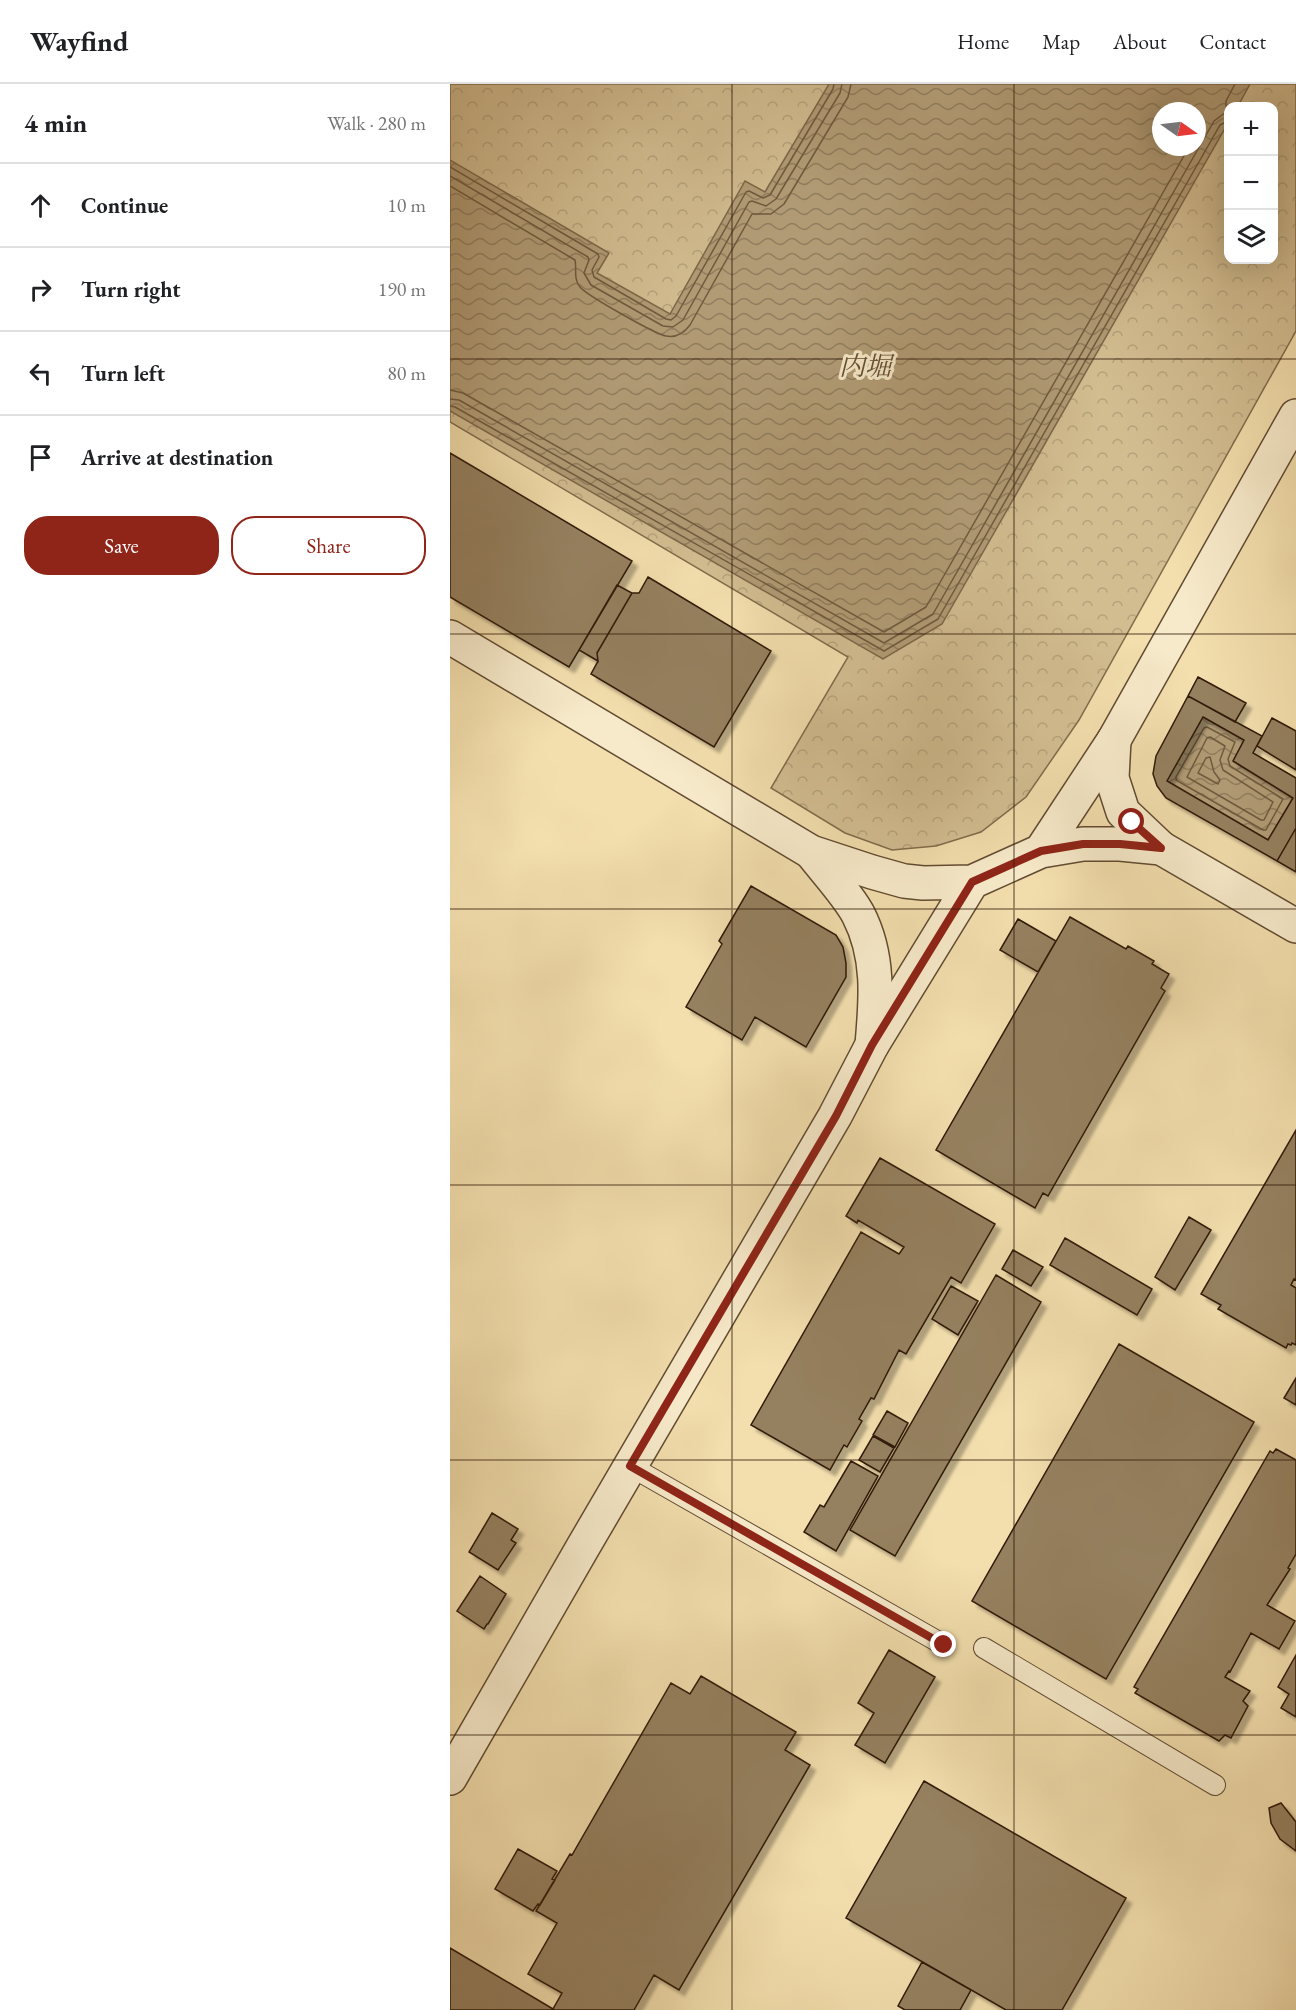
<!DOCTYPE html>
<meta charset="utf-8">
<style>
:root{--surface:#fff;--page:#f2f2f2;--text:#202124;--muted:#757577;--line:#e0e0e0;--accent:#8f2418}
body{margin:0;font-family:"EB Garamond","Noto Serif JP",serif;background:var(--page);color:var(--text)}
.controls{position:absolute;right:18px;top:18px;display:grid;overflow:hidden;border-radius:12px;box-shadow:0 6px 24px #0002}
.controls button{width:54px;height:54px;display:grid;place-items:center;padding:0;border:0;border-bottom:2px solid var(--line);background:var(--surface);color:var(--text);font:30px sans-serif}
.compass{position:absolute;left:702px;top:18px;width:54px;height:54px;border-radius:50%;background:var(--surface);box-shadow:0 6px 24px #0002;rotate:104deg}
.stop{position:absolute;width:18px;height:18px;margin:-14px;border:4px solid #8f2418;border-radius:50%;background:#fff}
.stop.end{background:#8f2418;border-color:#fff;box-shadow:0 2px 6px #0008}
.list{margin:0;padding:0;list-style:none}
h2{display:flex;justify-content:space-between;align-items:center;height:78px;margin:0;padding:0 24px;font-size:26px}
h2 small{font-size:20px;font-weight:400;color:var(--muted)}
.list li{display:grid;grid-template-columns:39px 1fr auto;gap:18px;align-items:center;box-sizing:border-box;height:84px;padding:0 24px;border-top:2px solid var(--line)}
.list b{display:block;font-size:22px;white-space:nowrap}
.list em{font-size:20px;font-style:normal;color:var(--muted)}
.actions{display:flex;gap:12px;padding:18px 24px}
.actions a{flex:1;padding:14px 0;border:2px solid var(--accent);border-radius:24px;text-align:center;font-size:21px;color:var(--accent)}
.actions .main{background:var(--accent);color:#fff}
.icon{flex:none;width:33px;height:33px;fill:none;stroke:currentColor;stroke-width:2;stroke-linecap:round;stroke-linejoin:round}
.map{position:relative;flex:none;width:846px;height:1926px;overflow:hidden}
header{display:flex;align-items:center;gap:36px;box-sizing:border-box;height:84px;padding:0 30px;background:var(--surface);border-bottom:2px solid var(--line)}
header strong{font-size:28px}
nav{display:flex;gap:33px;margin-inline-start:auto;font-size:21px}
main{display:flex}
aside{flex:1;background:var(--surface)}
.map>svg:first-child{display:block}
.park{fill:url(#park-crowns);stroke:#816c4c;stroke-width:1.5;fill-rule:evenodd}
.water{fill:url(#water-waves);stroke:#7d6749;stroke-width:1.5;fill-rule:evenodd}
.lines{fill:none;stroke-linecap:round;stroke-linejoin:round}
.shore{stroke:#705a3e;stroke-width:1.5}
.building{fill:#95805e;stroke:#301a08;stroke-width:1.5;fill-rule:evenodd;filter:url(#shadow)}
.service-casing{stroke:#614b31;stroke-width:22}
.minor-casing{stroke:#614b31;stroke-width:36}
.tertiary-casing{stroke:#614b31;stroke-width:36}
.service{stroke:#f7eaca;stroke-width:20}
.minor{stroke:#f7eaca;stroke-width:33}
.tertiary{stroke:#f7eaca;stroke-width:33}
.route{stroke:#8f2418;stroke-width:8}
.grid{fill:none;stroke:#301a08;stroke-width:1.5;stroke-opacity:0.55}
.labels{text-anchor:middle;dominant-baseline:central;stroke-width:6;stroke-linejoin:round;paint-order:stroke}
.water-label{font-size:26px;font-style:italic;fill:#644e34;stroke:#f7eaca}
</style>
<header>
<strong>Wayfind</strong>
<nav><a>Home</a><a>Map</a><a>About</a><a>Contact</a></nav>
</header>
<main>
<aside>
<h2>4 min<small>Walk · 280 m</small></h2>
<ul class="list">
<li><svg class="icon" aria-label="ahead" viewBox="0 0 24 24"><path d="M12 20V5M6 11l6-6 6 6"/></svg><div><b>Continue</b></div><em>10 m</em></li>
<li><svg class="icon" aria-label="right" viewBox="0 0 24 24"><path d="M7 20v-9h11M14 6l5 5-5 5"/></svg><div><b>Turn right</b></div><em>190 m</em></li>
<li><svg class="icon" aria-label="left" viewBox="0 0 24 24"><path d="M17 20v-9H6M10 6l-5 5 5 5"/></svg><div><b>Turn left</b></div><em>80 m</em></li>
<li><svg class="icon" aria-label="arrive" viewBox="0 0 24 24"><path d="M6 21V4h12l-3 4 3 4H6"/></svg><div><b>Arrive at destination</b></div></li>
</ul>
<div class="actions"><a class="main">Save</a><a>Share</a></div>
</aside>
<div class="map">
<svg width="846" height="1926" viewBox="0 0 846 1926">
<defs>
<pattern id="park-crowns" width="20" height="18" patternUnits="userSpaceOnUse" patternTransform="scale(1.5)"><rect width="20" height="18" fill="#d2bd91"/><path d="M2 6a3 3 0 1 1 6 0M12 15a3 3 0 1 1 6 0" fill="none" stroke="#b5a27c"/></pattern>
<pattern id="water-waves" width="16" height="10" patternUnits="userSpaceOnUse" patternTransform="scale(1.5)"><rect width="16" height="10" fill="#b19b75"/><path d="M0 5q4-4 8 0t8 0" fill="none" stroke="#907e5e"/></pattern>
<filter id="shadow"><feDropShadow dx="5.5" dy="5.5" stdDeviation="1.5" flood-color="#0004"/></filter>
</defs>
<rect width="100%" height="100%" fill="#f3dead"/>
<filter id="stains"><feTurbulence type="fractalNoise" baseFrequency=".00333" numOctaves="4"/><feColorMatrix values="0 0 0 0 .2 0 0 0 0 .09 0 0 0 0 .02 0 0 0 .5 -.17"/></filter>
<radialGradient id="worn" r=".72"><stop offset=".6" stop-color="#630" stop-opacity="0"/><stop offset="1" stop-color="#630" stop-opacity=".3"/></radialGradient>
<path class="park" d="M 0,0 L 846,0 L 846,247 L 629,636 L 576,713 L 531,748 L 486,762 L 442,766 L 395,749 L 321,704 L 398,573 L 0,338 ZM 778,22 L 824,22 L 824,176 L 778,176 ZM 711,27 L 747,27 L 747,63 L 711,63 Z"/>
<path class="water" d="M 379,0 L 800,0 L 788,22 L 778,22 L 778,39 L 492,540 L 433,575 L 0,327 L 0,76 L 159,169 L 147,189 L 220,230 L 295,97 L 315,108 ZM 711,27 L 747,27 L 747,63 L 711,63 Z
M 753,633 L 794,656 L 784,678 L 843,714 L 818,756 L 717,697 Z"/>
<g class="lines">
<path class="shore" d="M 0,83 L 148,170 L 149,173 L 142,186 L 144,193 L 216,235 L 221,236 L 226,232 L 296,108 L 299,107 L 313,114 L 320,111 L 383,5 L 384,0
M 0,92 L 138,173 L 139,176 L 134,189 L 141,201 L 213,242 L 223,243 L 233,236 L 299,118 L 302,117 L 316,122 L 326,115 L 390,9 L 392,0
M 0,102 L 125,176 C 127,185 123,194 130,203 C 136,211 205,250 216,252 C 226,254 234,249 240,241 L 302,130 L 321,130 L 334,120 L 398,13 L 401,0
M 0,306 L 13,309 L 434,548 L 476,523 L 739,63
M 0,315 L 9,316 L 434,559 L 483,530 L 764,37 L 776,28 L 776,17 L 785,0
M 0,322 L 5,323 L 434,567 L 488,535 L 770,41 L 778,37
M 757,643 L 785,658 L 778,675 L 780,682 L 833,715 L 816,746 L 813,746 L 726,696 L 726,693 L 754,644 Z
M 760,653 L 775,662 L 770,676 L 773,686 L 823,718 L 814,736 L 811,736 L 737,693 L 757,654 Z
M 760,673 L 764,688 L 770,696 L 768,700 L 748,689 L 756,674 Z"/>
</g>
<path class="building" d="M 0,369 L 182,477 L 119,583 L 0,513 Z
M 198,493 L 321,567 L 264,663 L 141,590 L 148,577 L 147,569 L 182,509 L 189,509 Z
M 167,501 L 182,509 L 147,569 L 148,577 L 129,566 Z
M 748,593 L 796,619 L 785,638 L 738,612 Z
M 738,612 L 812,652 L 803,669 L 846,694 L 846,744 L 827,777 L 716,714 L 707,702 L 703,690 L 706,672 ZM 753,633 L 794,656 L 783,677 L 843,714 L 818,756 L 717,697 Z
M 822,634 L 846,647 L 846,686 L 807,662 Z
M 846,744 L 846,788 L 827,777 Z
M 301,802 L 386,851 L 393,863 L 396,879 L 396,893 L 356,963 L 305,933 L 292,956 L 236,923 L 272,860 L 269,857 Z
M 620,833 L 676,865 L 678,862 L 704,877 L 702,880 L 719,890 L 711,904 L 715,907 L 598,1112 L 593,1109 L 585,1124 L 486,1066 Z
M 568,835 L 606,857 L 588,888 L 550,866 Z
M 846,1046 L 846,1196 L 844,1195 L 841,1201 L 846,1204 L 846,1261 L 842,1259 L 841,1261 L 838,1260 L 836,1264 L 768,1225 L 771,1221 L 751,1210 Z
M 430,1074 L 545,1140 L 511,1199 L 501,1193 L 456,1270 L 449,1266 L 424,1315 L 421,1314 L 409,1335 L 412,1337 L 397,1363 L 394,1361 L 380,1386 L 301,1341 L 411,1148 L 449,1170 L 454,1163 L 408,1136 L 407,1139 L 396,1132 Z
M 739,1133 L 761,1146 L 725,1206 L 705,1193 Z
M 615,1154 L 702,1205 L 687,1231 L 600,1181 Z
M 563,1166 L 593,1183 L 581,1202 L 552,1185 Z
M 546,1191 L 591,1218 L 445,1472 L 400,1446 Z
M 501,1202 L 528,1217 L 508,1251 L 482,1235 Z
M 669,1260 L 804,1338 L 656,1595 L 522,1517 Z
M 846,1294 L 846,1321 L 834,1314 Z
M 437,1327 L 458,1339 L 445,1363 L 423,1351 Z
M 423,1352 L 444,1364 L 430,1388 L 409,1376 Z
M 826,1365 L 846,1376 L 846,1470 L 838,1484 L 840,1485 L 817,1521 L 845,1537 L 829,1565 L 801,1549 L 780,1588 L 779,1587 L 775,1593 L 800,1607 L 793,1617 L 798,1622 L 781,1654 L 775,1651 L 769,1657 L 685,1609 L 688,1605 L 684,1603 L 820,1367 L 823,1369 Z
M 401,1377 L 428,1392 L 386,1467 L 354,1448 L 370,1421 L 374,1423 Z
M 42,1429 L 68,1445 L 61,1456 L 66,1459 L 48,1486 L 19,1468 Z
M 30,1492 L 56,1510 L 38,1540 L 37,1540 L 34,1545 L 7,1527 Z
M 439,1566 L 485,1593 L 435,1679 L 405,1661 L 424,1629 L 408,1619 Z
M 846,1571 L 846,1633 L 831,1624 L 839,1610 L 828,1603 Z
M 251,1592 L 346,1648 L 335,1666 L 360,1681 L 229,1906 L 204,1891 L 184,1926 L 105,1926 L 103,1925 L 112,1909 L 78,1890 L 107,1839 L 86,1827 L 120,1770 L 122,1771 L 221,1599 L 240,1610 Z
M 474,1697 L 676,1814 L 612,1926 L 556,1926 L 396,1834 Z
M 831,1719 L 846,1738 L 846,1767 L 830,1755 L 821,1739 L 819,1724 Z
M 68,1765 L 107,1787 L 102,1795 L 105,1796 L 90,1821 L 88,1820 L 83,1827 L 45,1805 Z
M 0,1864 L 103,1925 L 105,1926 L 0,1926 Z
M 472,1878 L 521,1906 L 510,1926 L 455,1926 L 448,1922 Z"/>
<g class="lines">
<defs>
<path id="service" d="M 180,1382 L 494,1561
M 534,1564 L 765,1701"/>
<path id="minor" d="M 664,656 L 662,694 L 673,728 L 711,764
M 361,768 C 374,785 398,811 408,830 C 430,872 426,916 422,961"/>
<path id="tertiary" d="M 0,553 L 361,768 L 422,788 L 454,797 L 473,799 L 522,798 L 591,767 L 633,760 L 670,760 L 711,764 L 846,842
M 591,767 L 664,656 L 846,332
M 0,1694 L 133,1463 L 385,1032 L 422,961 L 522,798"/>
</defs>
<use href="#service" class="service-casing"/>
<use href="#minor" class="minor-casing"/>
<use href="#tertiary" class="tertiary-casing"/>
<use href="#service" class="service"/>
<use href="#minor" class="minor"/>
<use href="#tertiary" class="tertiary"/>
</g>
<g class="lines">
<path class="route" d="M 494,1561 L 180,1382 L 386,1032 L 422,961 L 522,798 L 591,767 L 633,760 L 670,760 L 711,764 L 682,738"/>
</g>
<path class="grid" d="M 282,0 L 282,1926M 564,0 L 564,1926M 0,275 L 846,275M 0,550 L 846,550M 0,825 L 846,825M 0,1101 L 846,1101M 0,1376 L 846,1376M 0,1651 L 846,1651"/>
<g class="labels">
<g class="water-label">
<text x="415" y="282">内堀</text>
</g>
</g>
<rect width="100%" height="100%" filter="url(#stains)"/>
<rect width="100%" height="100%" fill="url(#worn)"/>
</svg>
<div class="controls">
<button>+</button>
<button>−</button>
<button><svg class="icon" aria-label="layers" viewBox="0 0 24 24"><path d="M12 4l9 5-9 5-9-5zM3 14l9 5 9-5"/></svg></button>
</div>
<svg class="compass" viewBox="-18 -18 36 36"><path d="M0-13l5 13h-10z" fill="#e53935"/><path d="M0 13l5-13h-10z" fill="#757577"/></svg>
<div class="stop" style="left:682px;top:738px"></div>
<div class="stop end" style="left:494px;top:1561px"></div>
</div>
</main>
